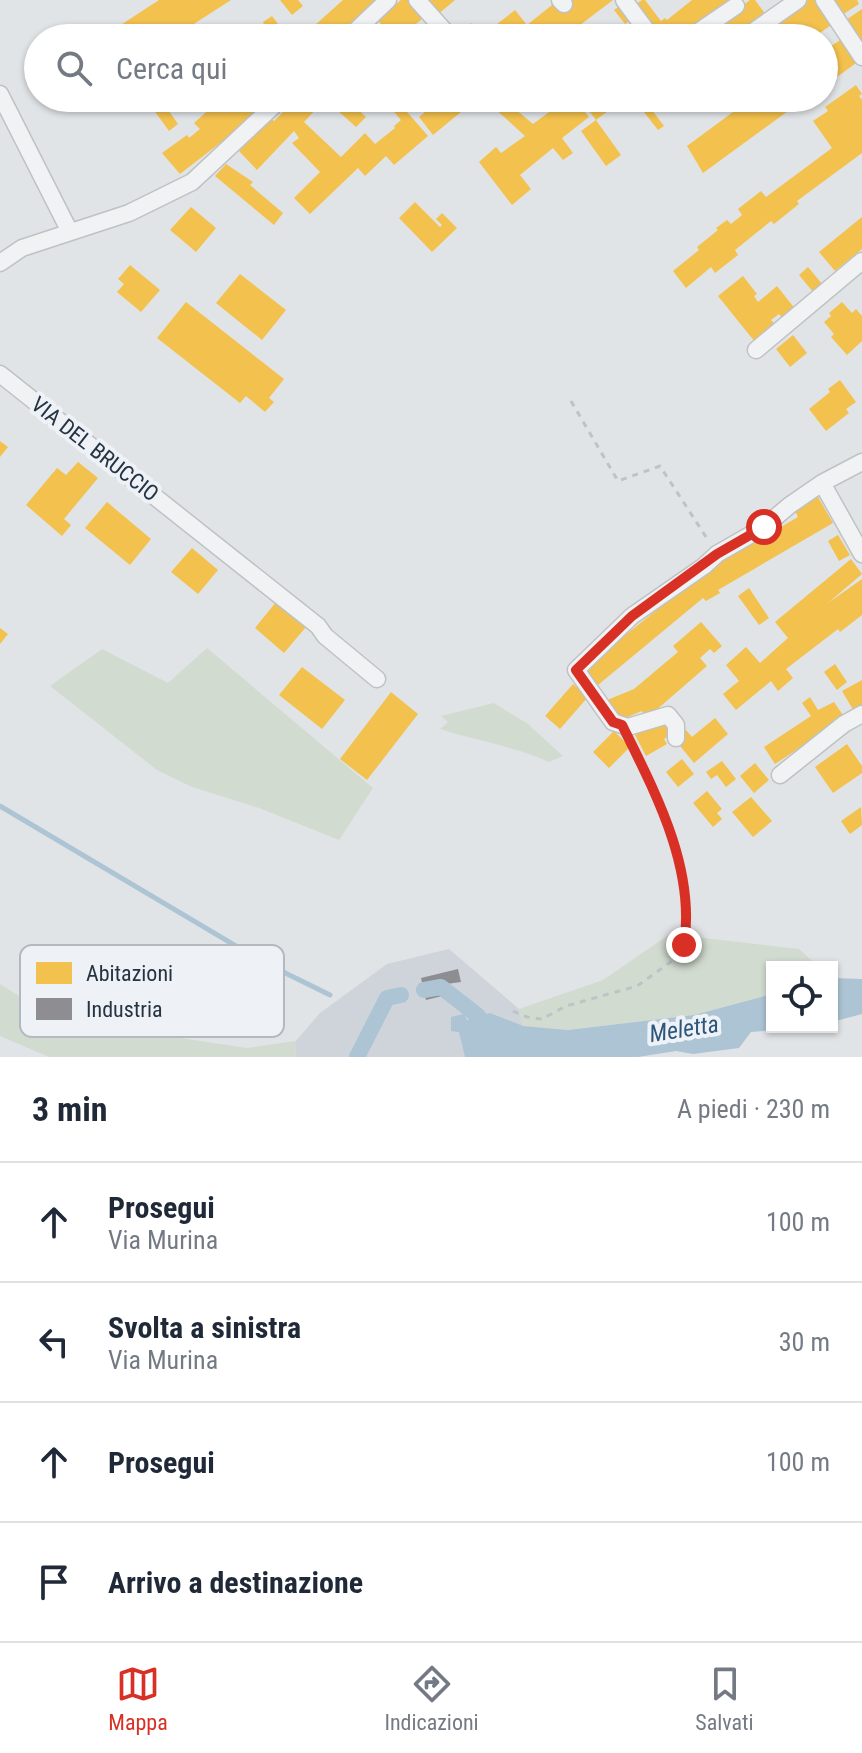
<!DOCTYPE html>
<html lang="it">
<meta charset="utf-8">
<style>
:root{--surface:#fff;--page:#f6f6f7;--text:#1f2937;--muted:#747a83;--line:#e0e1e3;--accent:#d93025}
body{margin:0;font-family:"Roboto Condensed",sans-serif;background:var(--page);color:var(--text)}
.controls{position:absolute;right:24px;bottom:24px;display:grid;overflow:hidden;border-radius:0px;box-shadow:0 2px 6px #0004}
.controls button{width:72px;height:72px;display:grid;place-items:center;padding:0;border:0;border-bottom:2px solid var(--line);background:var(--surface);color:var(--text);font:40px sans-serif}
.stop{position:absolute;width:24px;height:24px;margin:-18px;border:6px solid #d93025;border-radius:50%;background:#fff}
.stop.end{background:#d93025;border-color:#fff;box-shadow:0 2px 8px #0008}
.list{margin:0;padding:0;list-style:none}
h2{display:flex;justify-content:space-between;align-items:center;height:104px;margin:0;padding:0 32px;font-size:34px}
h2 small{font-size:26px;font-weight:400;color:var(--muted)}
.list li{display:grid;grid-template-columns:52px 1fr auto;gap:24px;align-items:center;box-sizing:border-box;height:120px;padding:0 32px;border-top:2px solid var(--line)}
.list b{display:block;font-size:30px;white-space:nowrap}
.list p{margin:0;font-size:26px;white-space:nowrap;color:var(--muted)}
.list em{font-size:26px;font-style:normal;color:var(--muted)}
.icon{flex:none;width:44px;height:44px;fill:none;stroke:currentColor;stroke-width:2;stroke-linecap:round;stroke-linejoin:round}
.map{position:relative;flex:none;width:862px;height:1057px;overflow:hidden}
.search{position:absolute;background:var(--surface);box-shadow:0 2px 6px #0004;left:24px;right:24px;top:24px;height:88px;display:flex;align-items:center;gap:20px;box-sizing:border-box;padding:0 28px;border-radius:44px;color:var(--muted);font-size:30px}
.sheet{height:584px;background:var(--surface)}
nav{display:flex;justify-content:space-around;align-items:center;box-sizing:border-box;height:112px;border-top:2px solid var(--line);background:var(--surface);font-size:22px;color:var(--muted)}
nav a{display:grid;justify-items:center;gap:4px}
nav .on{color:var(--accent)}
.map>svg:first-child{display:block}
.built{fill:#ced4da}
.green{fill:#d2dbd0}
.water{fill:#acc4d4}
.homes{fill:#f2c14e}
.industry{fill:#8d8d92}
.lines{fill:none;stroke-linecap:round;stroke-linejoin:round}
.stream{stroke:#acc4d4;stroke-width:5}
.canal{stroke:#acc4d4;stroke-width:16}
.minor-casing{stroke:#bfc2c4;stroke-width:19}
.path{stroke:#bfc3c6;stroke-width:3;stroke-dasharray:6 6;stroke-linecap:butt}
.minor{stroke:#f0f2f3;stroke-width:16}
.route{stroke:#d93025;stroke-width:10}
.labels{text-anchor:middle;dominant-baseline:central;stroke-width:8;stroke-linejoin:round;paint-order:stroke}
.street-label{font-size:22px;fill:#263342;stroke:#eef2f7}
.water-label{font-size:24px;font-style:italic;fill:#2c567a;stroke:#eef2f7}
.key{fill:#eef2f7;stroke:#b2b9c1;stroke-width:2}
.key-label{font-size:22px;fill:#263342}
</style>
<div class="map">
<svg width="862" height="1057" viewBox="0 0 862 1057">
<rect width="100%" height="100%" fill="#e1e4e6"/>
<path class="built" d="M 449,949 L 519,1009 L 530,1057 L 296,1057 L 295,1042 L 320,1013 L 387,964 Z"/>
<path class="green" d="M 207,648 L 373,788 L 339,840 L 259,808 L 192,787 L 157,770 L 50,686 L 102,649 L 168,683 Z
M 494,703 L 528,724 L 563,756 L 549,762 C 515,746 476,741 440,729 L 448,722 L 441,716 Z
M 670,934 L 799,949 L 819,967 L 772,967 L 772,994 L 694,1015 L 568,1030 L 523,1026 L 519,1009 L 603,980 Z
M 0,984 L 36,1007 L 120,1029 L 247,1048 L 295,1041 L 296,1057 L 49,1057 L 0,1036 Z"/>
<path class="water" d="M 832,978 L 862,979 L 862,1014 L 832,1022 Z
M 772,994 L 772,1027 L 812,1027 L 751,1032 L 739,1048 L 693,1054 L 676,1051 L 638,1057 L 465,1057 L 459,1032 L 451,1031 L 451,1017 L 464,1014 L 467,1020 L 490,1013 L 523,1026 L 568,1030 L 694,1015 Z"/>
<path class="homes" d="M 159,0 L 231,0 L 172,38 L 114,38 L 110,32 Z
M 280,0 L 298,0 L 303,6 L 292,15 Z
M 343,0 L 378,0 L 336,38 L 307,38 L 305,34 Z
M 401,0 L 413,0 L 426,16 L 398,38 L 363,38 L 381,24 L 377,19 Z
M 423,0 L 455,0 L 436,16 Z
M 569,0 L 613,0 L 563,38 L 527,38 L 521,29 L 510,38 L 479,38 L 515,10 L 527,25 L 557,1 Z
M 642,0 L 645,0 L 661,21 L 665,18 L 667,20 L 692,0 L 738,0 L 684,38 L 656,38 L 633,6 Z
M 750,0 L 755,0 L 766,15 L 734,38 L 699,38 Z
M 808,0 L 817,0 L 834,23 L 813,38 L 755,38 Z
M 832,0 L 857,0 L 859,4 L 842,15 Z
M 622,4 L 633,18 L 625,24 L 614,10 Z
M 862,9 L 862,44 L 846,20 Z
M 272,16 L 289,38 L 260,38 L 256,33 L 265,26 L 263,22 Z
M 471,23 L 480,34 L 478,38 L 457,38 L 455,36 Z
M 840,40 L 856,63 L 837,77 L 824,57 L 824,51 Z
M 856,85 L 862,94 L 859,96 L 862,100 L 862,153 L 797,201 L 799,204 L 774,224 L 771,221 L 735,250 L 738,255 L 715,273 L 711,267 L 686,288 L 673,271 L 699,250 L 697,247 L 718,230 L 716,228 L 727,220 L 731,224 L 742,215 L 738,209 L 761,191 L 766,197 L 832,148 L 813,121 L 828,111 L 825,107 Z
M 145,98 L 160,98 L 178,124 L 169,131 Z
M 222,98 L 272,98 L 242,126 L 180,174 L 162,153 L 187,135 L 189,138 L 200,129 L 194,123 Z
M 297,98 L 312,98 L 320,105 L 304,122 L 341,157 L 365,133 L 375,144 L 395,128 L 394,126 L 401,120 L 382,98 L 395,98 L 428,136 L 394,165 L 386,156 L 365,176 L 358,168 L 310,214 L 294,198 L 320,172 L 292,143 L 299,138 L 294,131 L 257,170 L 239,151 L 270,118 L 274,121 Z
M 431,98 L 478,98 L 433,135 L 419,117 L 432,106 L 427,101 Z
M 502,98 L 533,124 L 568,98 L 574,98 L 589,117 L 562,138 L 573,153 L 563,160 L 553,148 L 520,175 L 531,189 L 512,205 L 479,162 L 496,147 L 501,153 L 525,136 L 492,106 Z
M 597,98 L 615,98 L 613,100 L 616,105 L 596,120 L 586,107 Z
M 633,98 L 668,98 L 652,110 L 664,126 L 658,130 Z
M 752,98 L 795,98 L 799,103 L 703,173 L 687,146 Z
M 345,102 L 347,105 L 350,102 L 366,117 L 356,127 L 337,110 Z
M 596,120 L 621,155 L 606,166 L 581,131 Z
M 226,164 L 253,182 L 250,185 L 283,213 L 274,225 L 215,176 Z
M 415,202 L 440,227 L 442,225 L 436,219 L 442,213 L 457,228 L 432,252 L 399,218 Z
M 191,207 L 216,228 L 196,252 L 170,230 Z
M 862,217 L 862,249 L 835,271 L 819,252 Z
M 130,265 L 160,290 L 141,312 L 117,292 L 124,284 L 118,279 Z
M 808,267 L 823,285 L 814,293 L 799,275 Z
M 240,274 L 286,310 L 262,340 L 216,303 Z
M 743,276 L 757,294 L 754,296 L 758,302 L 777,286 L 796,310 L 784,320 L 779,314 L 771,320 L 776,325 L 755,342 L 718,296 Z
M 186,302 L 284,379 L 269,398 L 274,402 L 265,412 L 246,396 L 240,403 L 157,338 Z
M 842,302 L 852,313 L 856,309 L 862,316 L 862,341 L 847,355 L 831,337 L 834,334 L 824,322 L 831,316 L 829,313 Z
M 793,335 L 807,353 L 790,367 L 776,349 Z
M 840,380 L 856,402 L 846,409 L 849,413 L 826,431 L 809,409 L 830,392 L 828,389 Z
M 0,441 L 8,447 L 0,457 Z
M 78,462 L 98,478 L 64,519 L 71,525 L 62,536 L 26,505 L 57,468 L 66,475 Z
M 818,497 L 833,523 L 718,590 L 720,593 L 706,601 L 703,598 L 598,685 L 584,668 L 707,570 L 798,517 L 795,511 Z
M 107,502 L 151,539 L 130,565 L 85,528 Z
M 838,535 L 850,555 L 839,561 L 828,541 Z
M 192,548 L 218,570 L 198,594 L 171,572 Z
M 851,559 L 862,574 L 828,603 L 862,579 L 862,615 L 840,632 L 838,629 L 786,669 L 793,678 L 778,691 L 771,681 L 736,710 L 723,694 L 739,681 L 726,665 L 746,647 L 760,663 L 788,638 L 775,622 Z
M 749,588 L 769,618 L 759,625 L 738,596 Z
M 276,602 L 306,627 L 284,653 L 255,628 Z
M 701,622 L 722,646 L 714,653 L 710,649 L 700,658 L 707,666 L 647,718 L 642,711 L 623,719 L 614,713 L 605,701 L 634,689 L 678,652 L 673,646 Z
M 0,628 L 8,634 L 0,644 Z
M 835,664 L 847,682 L 837,690 L 824,672 Z
M 302,667 L 345,700 L 322,729 L 279,695 Z
M 862,680 L 862,709 L 855,713 L 842,691 Z
M 573,684 L 588,697 L 560,729 L 545,716 Z
M 391,692 L 418,714 L 367,780 L 340,759 Z
M 810,697 L 818,710 L 834,702 L 845,718 L 775,764 L 764,747 L 811,716 L 802,703 Z
M 715,718 L 728,734 L 694,763 L 680,746 L 679,736 L 686,730 L 692,737 Z
M 660,721 L 666,722 L 673,734 L 664,739 L 667,744 L 646,756 L 635,735 Z
M 614,731 L 630,747 L 609,768 L 593,752 Z
M 847,744 L 862,766 L 862,773 L 833,793 L 815,767 Z
M 682,759 L 694,774 L 678,787 L 666,772 Z
M 722,761 L 736,779 L 726,787 L 717,775 L 711,779 L 706,772 Z
M 755,763 L 769,780 L 754,793 L 740,776 Z
M 707,791 L 722,809 L 717,813 L 722,819 L 713,827 L 693,803 Z
M 751,797 L 772,821 L 753,837 L 732,812 Z
M 861,807 L 862,825 L 850,834 L 841,821 Z"/>
<path class="industry" d="M 458,969 L 461,982 L 439,985 L 442,996 L 426,1000 L 421,978 Z"/>
<g class="lines">
<path class="stream" d="M 0,806 L 263,962 L 330,995"/>
<path class="canal" d="M 424,990 L 441,987 L 477,1015 L 492,1032
M 357,1057 L 387,998 L 401,995"/>
<defs>
<path id="minor" d="M 417,0 L 451,38
M 560,0 L 564,4
M 624,0 L 652,38
M 824,0 L 862,57
M 348,38 L 388,0
M 689,38 L 736,6
M 744,38 L 798,0
M 0,94 L 70,232
M 524,98 L 528,100
M 0,263 L 22,248 L 129,213 L 192,182 L 282,98
M 756,350 L 862,261
M 0,374 L 318,626 L 325,636 L 377,679
M 822,483 L 862,554
M 676,738 L 676,725 L 668,715 L 628,727 L 613,722 L 576,670 L 632,616 L 704,566 L 717,554 L 764,527 L 790,505 L 822,483 L 862,462
M 780,775 L 844,724 L 862,714"/>
</defs>
<use href="#minor" class="minor-casing"/>
<path class="path" d="M 571,401 L 618,481 L 660,466 L 708,540
M 513,1011 L 527,1017 L 542,1019 L 566,1006 L 637,986 L 672,961 L 684,945 L 687,927 L 679,865 L 665,815 L 631,743"/>
<use href="#minor" class="minor"/>
</g>
<g class="lines">
<path class="route" d="M 684,945 C 696,868 655,792 622,725 L 613,722 L 576,670 L 632,616 L 717,554 L 764,527"/>
</g>
<g class="labels">
<g class="street-label">
<text transform="translate(95 449) rotate(38)">VIA DEL BRUCCIO</text>
</g>
<g class="water-label">
<text transform="translate(684 1029) rotate(-9)">Meletta</text>
</g>
</g>
<rect x="20" y="945" width="264" height="92" rx="12" class="key"/>
<rect x="36" y="962" width="36" height="22" fill="#f2c14e"/>
<rect x="36" y="998" width="36" height="22" fill="#8d8d92"/>
<g class="key-label">
<text x="86" y="981">Abitazioni</text>
<text x="86" y="1017">Industria</text>
</g>
</svg>
<div class="controls">
<button><svg class="icon" aria-label="locate" viewBox="0 0 24 24"><circle cx="12" cy="12" r="6"/><path d="M12 2v4M12 18v4M2 12h4M18 12h4"/></svg></button>
</div>
<div class="stop" style="left:764px;top:527px"></div>
<div class="stop end" style="left:684px;top:945px"></div>
<div class="search"><svg class="icon" aria-label="search" viewBox="0 0 24 24"><circle cx="10" cy="10" r="6"/><path d="M15 15l6 6"/></svg>Cerca qui</div>
</div>
<section class="sheet">
<h2>3 min<small>A piedi · 230 m</small></h2>
<ul class="list">
<li><svg class="icon" aria-label="ahead" viewBox="0 0 24 24"><path d="M12 20V5M6 11l6-6 6 6"/></svg><div><b>Prosegui</b><p>Via Murina</p></div><em>100 m</em></li>
<li><svg class="icon" aria-label="left" viewBox="0 0 24 24"><path d="M17 20v-9H6M10 6l-5 5 5 5"/></svg><div><b>Svolta a sinistra</b><p>Via Murina</p></div><em>30 m</em></li>
<li><svg class="icon" aria-label="ahead" viewBox="0 0 24 24"><path d="M12 20V5M6 11l6-6 6 6"/></svg><div><b>Prosegui</b></div><em>100 m</em></li>
<li><svg class="icon" aria-label="arrive" viewBox="0 0 24 24"><path d="M6 21V4h12l-3 4 3 4H6"/></svg><div><b>Arrivo a destinazione</b></div></li>
</ul>
</section>
<nav>
<a class="on"><svg class="icon" aria-label="map" viewBox="0 0 24 24"><path d="M3 6l6-2 6 2 6-2v14l-6 2-6-2-6 2zM9 4v14M15 6v14"/></svg>Mappa</a>
<a><svg class="icon" aria-label="directions" viewBox="0 0 24 24"><path d="M12 3l9 9-9 9-9-9zM9 14v-3h6M13 9l2 2-2 2"/></svg>Indicazioni</a>
<a><svg class="icon" aria-label="saved" viewBox="0 0 24 24"><path d="M7 4h10v16l-5-4-5 4z"/></svg>Salvati</a>
</nav>
